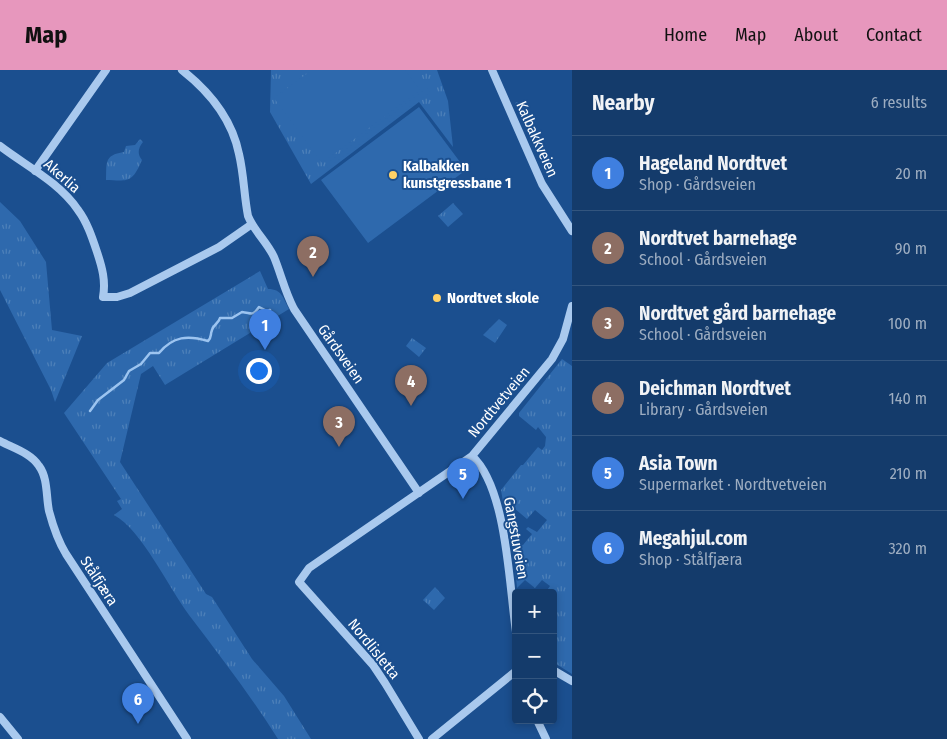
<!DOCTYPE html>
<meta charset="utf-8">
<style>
:root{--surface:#143b6b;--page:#214673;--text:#f1f3f6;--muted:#9dadc1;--line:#33557e;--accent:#e797bd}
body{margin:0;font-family:"Fira Sans Condensed",sans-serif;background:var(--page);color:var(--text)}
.controls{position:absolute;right:15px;bottom:15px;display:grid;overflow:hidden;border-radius:5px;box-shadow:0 2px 8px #0003}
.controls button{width:45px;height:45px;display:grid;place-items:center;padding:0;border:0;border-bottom:1px solid var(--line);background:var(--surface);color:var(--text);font:25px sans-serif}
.you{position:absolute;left:258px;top:300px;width:18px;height:18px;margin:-12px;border:4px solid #fff;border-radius:50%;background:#1a73e8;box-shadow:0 0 0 8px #1a73e833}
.badge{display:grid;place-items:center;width:32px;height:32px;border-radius:50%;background:var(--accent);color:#fff;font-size:16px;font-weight:700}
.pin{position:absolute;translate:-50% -41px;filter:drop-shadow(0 1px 2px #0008)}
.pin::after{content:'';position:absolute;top:26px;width:18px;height:15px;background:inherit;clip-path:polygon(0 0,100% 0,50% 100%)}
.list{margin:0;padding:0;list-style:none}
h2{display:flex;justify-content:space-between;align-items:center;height:65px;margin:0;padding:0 20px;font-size:21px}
h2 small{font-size:16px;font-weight:400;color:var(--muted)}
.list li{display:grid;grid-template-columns:32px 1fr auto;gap:15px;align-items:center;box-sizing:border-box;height:75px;padding:0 20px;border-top:1px solid var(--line)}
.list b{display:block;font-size:19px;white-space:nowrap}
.list p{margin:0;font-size:16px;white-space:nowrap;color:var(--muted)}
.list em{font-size:16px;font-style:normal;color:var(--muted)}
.icon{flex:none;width:28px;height:28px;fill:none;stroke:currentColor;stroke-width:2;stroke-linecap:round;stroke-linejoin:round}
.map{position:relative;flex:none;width:572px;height:669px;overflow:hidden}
header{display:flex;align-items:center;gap:30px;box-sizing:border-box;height:70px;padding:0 25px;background:var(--accent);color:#111}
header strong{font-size:24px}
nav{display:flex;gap:28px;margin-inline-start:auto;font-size:18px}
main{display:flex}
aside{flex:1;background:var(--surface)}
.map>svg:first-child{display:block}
.grass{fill:url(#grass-tufts)}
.pitch{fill:#2e69ad}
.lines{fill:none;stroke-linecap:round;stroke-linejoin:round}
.stream{stroke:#9cc4f0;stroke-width:2.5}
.minor{stroke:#a9c9ee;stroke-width:8}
.poi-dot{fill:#ffd166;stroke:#1b4f8f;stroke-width:2}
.labels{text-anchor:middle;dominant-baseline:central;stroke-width:4;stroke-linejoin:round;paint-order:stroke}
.street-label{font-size:15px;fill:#fff;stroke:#1b4f8f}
.poi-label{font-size:15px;font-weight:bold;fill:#fff;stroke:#1b4f8f;text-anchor:start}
</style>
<header>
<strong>Map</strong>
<nav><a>Home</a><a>Map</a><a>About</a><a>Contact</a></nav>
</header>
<main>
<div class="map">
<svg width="572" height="669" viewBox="0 0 572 669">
<defs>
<pattern id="grass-tufts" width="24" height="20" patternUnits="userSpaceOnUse" patternTransform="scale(1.25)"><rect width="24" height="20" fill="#2e69ad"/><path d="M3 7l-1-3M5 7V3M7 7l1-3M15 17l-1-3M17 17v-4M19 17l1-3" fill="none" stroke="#4d80b9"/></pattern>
</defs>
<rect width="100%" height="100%" fill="#1b4f8f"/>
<path class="grass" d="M 271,0 L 437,0 L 448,31 L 453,77 L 419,32 L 311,114 L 270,42 Z
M 518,32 L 537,73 L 536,76 L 534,76 L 515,33 Z
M 140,69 L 143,72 C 138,78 137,84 142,90 C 132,113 129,111 106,110 C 107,94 103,85 124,82 L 126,76 L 135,75 Z
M 0,132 L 20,151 L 46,192 L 52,260 L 82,266 L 55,332 L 51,320 L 0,220 Z
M 453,133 L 463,144 L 448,157 L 438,146 Z
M 260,201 L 268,219 C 282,219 283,228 289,239 L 165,315 L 153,296 L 141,304 L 120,392 L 206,524 L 212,527 L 252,589 L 284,626 L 311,669 L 278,669 C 251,626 220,586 189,545 C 169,518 141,459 114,445 L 122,439 L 117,431 L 121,429 L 64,343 L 107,293 Z
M 499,249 L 507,255 L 495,273 L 483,265 Z
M 412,268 L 426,278 L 419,287 L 406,276 Z
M 562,289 L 572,296 L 572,604 L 553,592 L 553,523 L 545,523 L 550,516 L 542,510 L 535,518 L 525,510 L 517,518 L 513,475 L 514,474 L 523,475 L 532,464 L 526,459 L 528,457 L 537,462 L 547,450 L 535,440 L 527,449 L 514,438 L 508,444 L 505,443 L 501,420 L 521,395 L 523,395 L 538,377 L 542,380 L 545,376 L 546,367 L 538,357 L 536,360 L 519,346 L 519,343 Z
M 435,517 L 445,528 L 434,540 L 423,530 Z"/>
<path class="pitch" d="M 312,0 L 405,0 L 420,20 L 322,93 L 274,28 Z
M 427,18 L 430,22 L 328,98 L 326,94 Z
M 419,37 L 466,100 L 368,173 L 321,110 Z"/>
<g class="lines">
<path class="stream" d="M 90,341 L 98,330 L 124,310 L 129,301 L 141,294 L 150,283 L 159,283 C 173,266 188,265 208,271 C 212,267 210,265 212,260 C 213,255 219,253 220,248 L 232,248 L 242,242 C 252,243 252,247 259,237 L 267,241 L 270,240"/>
<path class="minor" d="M 182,0 C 210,22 232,49 239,84 C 244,105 244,126 248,146 C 254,161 267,172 274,187 C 281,204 285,222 294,239 L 419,423
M 492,0 L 542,114 L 572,161
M 0,76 C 26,96 59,112 78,140 C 87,152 92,167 97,182 C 102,197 106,211 103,227 L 117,227 L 130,223 L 219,177 L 252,154
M 35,101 L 106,0
M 0,371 C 13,378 31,383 39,396 C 48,408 46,427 49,441 C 53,456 58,471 66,484 L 187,669
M 472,386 C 507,418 509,515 516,562
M 553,600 L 572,611
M 0,647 L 18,669
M 537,650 L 546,669
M 419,669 L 385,613 L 373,595 L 299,512 L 309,498 L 472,386 L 552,289 L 563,269 L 572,236
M 432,669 L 516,601"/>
</g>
<g class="poi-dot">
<circle cx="393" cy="105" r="5"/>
<circle cx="437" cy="228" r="5"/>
</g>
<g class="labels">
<g class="street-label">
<text transform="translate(537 69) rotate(66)">Kalbakkveien</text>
<text transform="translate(62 106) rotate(41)">Akerlia</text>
<text transform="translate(341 284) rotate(55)">Gårdsveien</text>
<text transform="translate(499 332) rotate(-50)">Nordtvetveien</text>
<text transform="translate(516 468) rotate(80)">Gangstuveien</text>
<text transform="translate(99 511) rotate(57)">Stålfjæra</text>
<text transform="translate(374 579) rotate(51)">Nordlisletta</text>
</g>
<g class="poi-label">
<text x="403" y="96">Kalbakken<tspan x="403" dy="17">kunstgressbane 1</tspan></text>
<text x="447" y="228">Nordtvet skole</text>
</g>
</g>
</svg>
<div class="controls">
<button>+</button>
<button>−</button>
<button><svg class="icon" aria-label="locate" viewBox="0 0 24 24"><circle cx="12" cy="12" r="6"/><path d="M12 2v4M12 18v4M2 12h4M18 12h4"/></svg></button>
</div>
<div class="you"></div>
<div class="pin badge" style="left:265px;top:280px;background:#3f7fe0">1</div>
<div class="pin badge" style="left:313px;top:207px;background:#8d6e63">2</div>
<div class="pin badge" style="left:339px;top:377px;background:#8d6e63">3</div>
<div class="pin badge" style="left:411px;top:336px;background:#8d6e63">4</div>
<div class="pin badge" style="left:463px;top:429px;background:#3f7fe0">5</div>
<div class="pin badge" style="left:138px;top:654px;background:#3f7fe0">6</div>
</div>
<aside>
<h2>Nearby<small>6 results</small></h2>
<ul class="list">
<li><span class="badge" style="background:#3f7fe0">1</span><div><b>Hageland Nordtvet</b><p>Shop · Gårdsveien</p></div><em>20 m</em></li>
<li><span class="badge" style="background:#8d6e63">2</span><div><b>Nordtvet barnehage</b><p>School · Gårdsveien</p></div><em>90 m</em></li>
<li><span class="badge" style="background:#8d6e63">3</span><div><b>Nordtvet gård barnehage</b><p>School · Gårdsveien</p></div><em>100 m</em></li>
<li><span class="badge" style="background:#8d6e63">4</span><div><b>Deichman Nordtvet</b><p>Library · Gårdsveien</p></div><em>140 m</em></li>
<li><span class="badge" style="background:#3f7fe0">5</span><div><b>Asia Town</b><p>Supermarket · Nordtvetveien</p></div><em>210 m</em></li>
<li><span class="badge" style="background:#3f7fe0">6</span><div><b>Megahjul.com</b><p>Shop · Stålfjæra</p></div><em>320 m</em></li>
</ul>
</aside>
</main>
